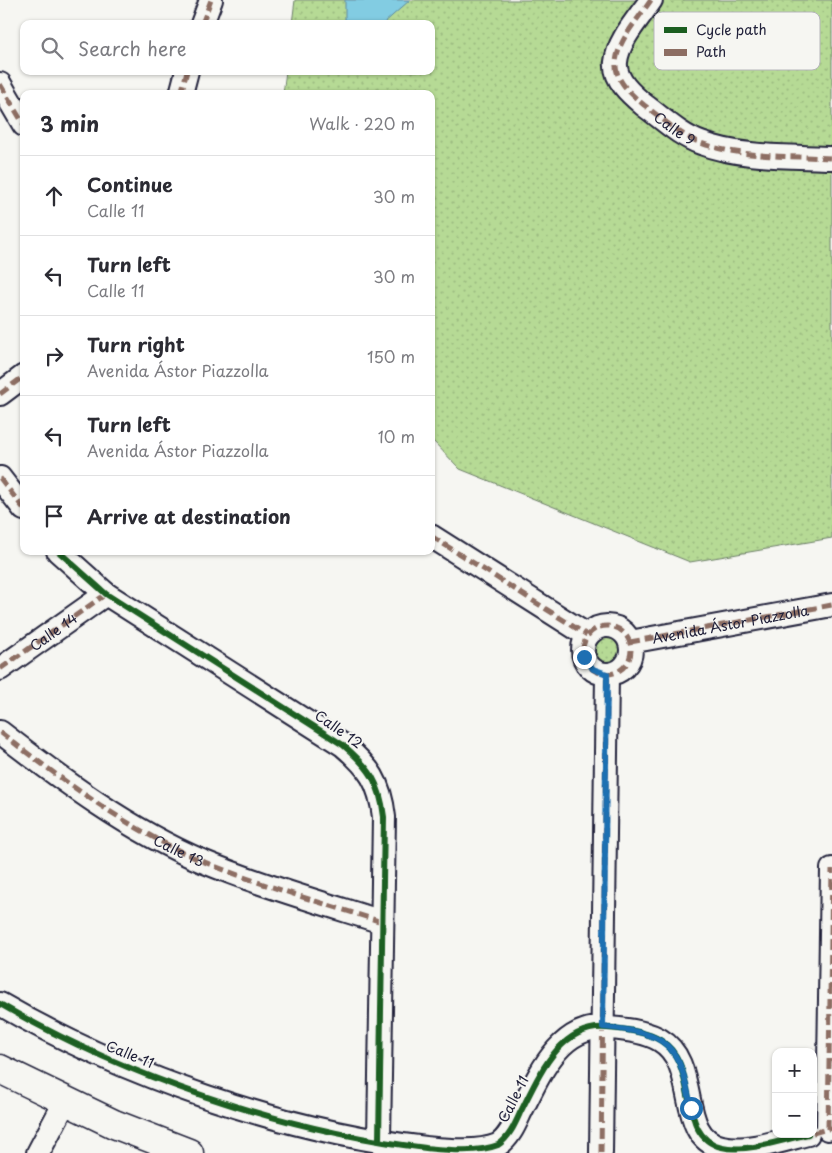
<!DOCTYPE html>
<meta charset="utf-8">
<style>
:root{--surface:#fff;--page:#f2f2f3;--text:#2b2b33;--muted:#7c7c81;--line:#e1e1e2}
body{margin:0;font-family:"Playpen Sans",sans-serif;background:var(--page);color:var(--text)}
.controls{position:absolute;right:15px;bottom:15px;display:grid;overflow:hidden;border-radius:10px;box-shadow:0 1px 4px #0004}
.controls button{width:45px;height:45px;display:grid;place-items:center;padding:0;border:0;border-bottom:1px solid var(--line);background:var(--surface);color:var(--text);font:25px sans-serif}
.stop{position:absolute;width:15px;height:15px;margin:-11px;border:4px solid #1f6fb2;border-radius:50%;background:#fff}
.stop.end{background:#1f6fb2;border-color:#fff;box-shadow:0 1px 5px #0008}
.list{margin:0;padding:0;list-style:none}
h2{display:flex;justify-content:space-between;align-items:center;height:65px;margin:0;padding:0 20px;font-size:21px}
h2 small{font-size:16px;font-weight:400;color:var(--muted)}
.list li{display:grid;grid-template-columns:32px 1fr auto;gap:15px;align-items:center;box-sizing:border-box;height:80px;padding:0 20px;border-top:1px solid var(--line)}
.list b{display:block;font-size:19px;white-space:nowrap}
.list p{margin:0;font-size:16px;white-space:nowrap;color:var(--muted)}
.list em{font-size:16px;font-style:normal;color:var(--muted)}
.icon{flex:none;width:28px;height:28px;fill:none;stroke:currentColor;stroke-width:2;stroke-linecap:round;stroke-linejoin:round}
.map{position:relative;flex:none;width:832px;height:1153px;overflow:hidden}
.search{position:absolute;background:var(--surface);box-shadow:0 1px 4px #0004;left:20px;top:20px;width:415px;height:55px;display:flex;align-items:center;gap:12px;box-sizing:border-box;padding:0 18px;border-radius:10px;color:var(--muted);font-size:19px}
.panel{position:absolute;background:var(--surface);box-shadow:0 1px 4px #0004;left:20px;top:90px;width:415px;height:465px;border-radius:10px}
.map>svg:first-child{display:block}
.grass{fill:url(#grass-dots);stroke:#6c7e68}
.water{fill:#82cce2;stroke:#5c889f}
.lines{fill:none;stroke-linecap:round;stroke-linejoin:round}
.minor-casing{stroke:#22223b;stroke-width:26}
.major-casing{stroke:#22223b;stroke-width:31}
.minor{stroke:#f6f6f2;stroke-width:22}
.major{stroke:#f6f6f2;stroke-width:28}
.quiet{stroke:#8d6e63;stroke-width:5;stroke-dasharray:10 5;stroke-linecap:butt}
.cycleway-casing{stroke:#f6f6f2;stroke-width:9}
.cycleway{stroke:#1b5e20;stroke-width:6}
.route{stroke:#1f6fb2;stroke-width:6}
.labels{text-anchor:middle;dominant-baseline:central;stroke-width:4;stroke-linejoin:round;paint-order:stroke}
.street-label{font-size:14px;fill:#22223b;stroke:#f6f6f2}
.key{fill:#f6f6f2;stroke:#b6b6bb;stroke-width:1}
.key-label{font-size:14px;fill:#22223b}
</style>
<div class="map">
<svg width="832" height="1153" viewBox="0 0 832 1153">
<defs>
<pattern id="grass-dots" width="8" height="8" patternUnits="userSpaceOnUse" patternTransform="scale(1.25)"><rect width="8" height="8" fill="#b6da95"/><path d="M2 2h.1M6 6h.1" fill="none" stroke="#9cbb81" stroke-width="1.8" stroke-linecap="round"/></pattern>
</defs>
<rect width="100%" height="100%" fill="#f6f6f2"/>
<filter id="ink" filterUnits="userSpaceOnUse"><feTurbulence type="fractalNoise" baseFrequency=".02" numOctaves="2"/><feDisplacementMap in="SourceGraphic" scale="10" xChannelSelector="R" yChannelSelector="G"/><feConvolveMatrix kernelMatrix="1 2 1 2 8 2 1 2 1" color-interpolation-filters="sRGB"/></filter>
<g filter="url(#ink)">
<path class="grass" d="M 295,0 L 832,0 L 832,538 L 690,562 L 460,469 L 431,439 L 431,94 L 283,94 L 286,71 L 431,71 L 431,24 L 292,24 Z
M589 649a17 17 0 1 1 34 0a17 17 0 1 1-34 0Z"/>
<path class="water" d="M 345,0 L 410,0 L 383,24 L 348,24 L 345,19 Z"/>
<g class="lines">
<defs>
<g id="minor">
<path d="M 651,0 C 639,18 618,40 616,62 C 614,80 632,95 644,105 C 662,118 679,135 701,143 C 741,158 789,156 832,158"/>
<path d="M 202,24 L 211,0"/>
<path d="M 0,84 L 24,125"/>
<path d="M 181,94 L 187,71"/>
<path d="M 0,394 L 24,376"/>
<path d="M 0,478 L 24,509"/>
<path d="M 431,536 L 587,635"/>
<path d="M 58,551 L 106,594 L 343,745 C 370,768 380,782 384,817 L 379,1141"/>
<circle cx="607" cy="650" r="24"/>
<path id="s1" d="M 630,642 L 832,605"/>
<path d="M 0,669 L 106,594"/>
<path d="M 0,732 C 62,780 129,830 202,861 C 260,885 322,903 382,922"/>
<path d="M 0,1004 C 124,1076 283,1131 426,1148 C 448,1150 478,1153 498,1145 C 509,1138 515,1124 520,1113 C 538,1078 559,1023 608,1028 C 624,1029 645,1031 660,1040 C 701,1064 675,1137 722,1147 C 745,1153 784,1140 808,1134"/>
<path d="M 828,1129 L 832,869"/>
<path d="M 38,1153 L 65,1102"/>
<path d="M 601,1153 L 607,674"/>
</g>
<path id="major" d="M 0,1069 L 114,1124 L 189,1153"/>
</defs>
<use href="#minor" class="minor-casing"/>
<use href="#major" class="major-casing"/>
<use href="#minor" class="minor"/>
<use href="#major" class="major"/>
<g class="quiet">
<path id="s2" d="M 651,0 C 639,18 618,40 616,62 C 614,80 632,95 644,105 C 662,118 679,135 701,143 C 741,158 789,156 832,158"/>
<path d="M 202,24 L 211,0"/>
<path d="M 0,84 L 24,125"/>
<path d="M 181,94 L 187,71"/>
<path d="M 0,394 L 24,376"/>
<path d="M 0,478 L 24,509"/>
<path d="M 431,536 L 587,635"/>
<circle cx="607" cy="650" r="24"/>
<path d="M 630,642 L 832,605"/>
<path id="s3" d="M 0,669 L 106,594"/>
<path id="s4" d="M 0,732 C 62,780 129,830 202,861 C 260,885 322,903 382,922"/>
<path d="M 828,1129 L 832,869"/>
<path d="M 813,1133 L 832,1128"/>
<path d="M 601,1153 L 607,674"/>
</g>
<defs>
<path id="cycleway" d="M 58,551 L 106,594 L 343,745 C 370,768 380,782 384,817 L 379,1141
M 0,1004 C 124,1076 283,1131 426,1148 C 448,1150 478,1153 498,1145 C 509,1138 515,1124 520,1113 C 538,1078 559,1023 608,1028 C 624,1029 645,1031 660,1040 C 701,1064 675,1137 722,1147 C 745,1153 784,1140 808,1134"/>
</defs>
<use href="#cycleway" class="cycleway-casing"/>
<use href="#cycleway" class="cycleway"/>
</g>
</g>
<g class="lines" filter="url(#ink)">
<path class="route" d="M 584,657 L 593,669 L 607,674 L 603,1027 C 668,1033 680,1044 691,1108"/>
</g>
<g class="labels">
<g class="street-label">
<text stroke="none"><textPath href="#s2" startOffset="164">Calle 9</textPath></text>
<text stroke="none"><textPath href="#s1" startOffset="102">Avenida Ástor Piazzolla</textPath></text>
<text stroke="none"><textPath href="#s3" startOffset="65">Calle 14</textPath></text>
<text transform="translate(339 729) rotate(35)">Calle 12</text>
<text stroke="none"><textPath href="#s4" startOffset="215">Calle 13</textPath></text>
<text transform="translate(130 1054) rotate(22)">Calle 11</text>
<text transform="translate(513 1099) rotate(-63)">Calle 11</text>
</g>
</g>
<rect x="654" y="12" width="166" height="58" rx="8" class="key"/>
<rect x="664" y="27" width="23" height="6" fill="#1b5e20"/>
<rect x="664" y="49" width="23" height="7" fill="#8d6e63"/>
<g class="key-label">
<text x="696" y="35">Cycle path</text>
<text x="696" y="57">Path</text>
</g>
</svg>
<div class="controls">
<button>+</button>
<button>−</button>
</div>
<div class="stop" style="left:691px;top:1108px"></div>
<div class="stop end" style="left:584px;top:657px"></div>
<div class="search"><svg class="icon" aria-label="search" viewBox="0 0 24 24"><circle cx="10" cy="10" r="6"/><path d="M15 15l6 6"/></svg>Search here</div>
<section class="panel">
<h2>3 min<small>Walk · 220 m</small></h2>
<ul class="list">
<li><svg class="icon" aria-label="ahead" viewBox="0 0 24 24"><path d="M12 20V5M6 11l6-6 6 6"/></svg><div><b>Continue</b><p>Calle 11</p></div><em>30 m</em></li>
<li><svg class="icon" aria-label="left" viewBox="0 0 24 24"><path d="M17 20v-9H6M10 6l-5 5 5 5"/></svg><div><b>Turn left</b><p>Calle 11</p></div><em>30 m</em></li>
<li><svg class="icon" aria-label="right" viewBox="0 0 24 24"><path d="M7 20v-9h11M14 6l5 5-5 5"/></svg><div><b>Turn right</b><p>Avenida Ástor Piazzolla</p></div><em>150 m</em></li>
<li><svg class="icon" aria-label="left" viewBox="0 0 24 24"><path d="M17 20v-9H6M10 6l-5 5 5 5"/></svg><div><b>Turn left</b><p>Avenida Ástor Piazzolla</p></div><em>10 m</em></li>
<li><svg class="icon" aria-label="arrive" viewBox="0 0 24 24"><path d="M6 21V4h12l-3 4 3 4H6"/></svg><div><b>Arrive at destination</b></div></li>
</ul>
</section>
</div>
